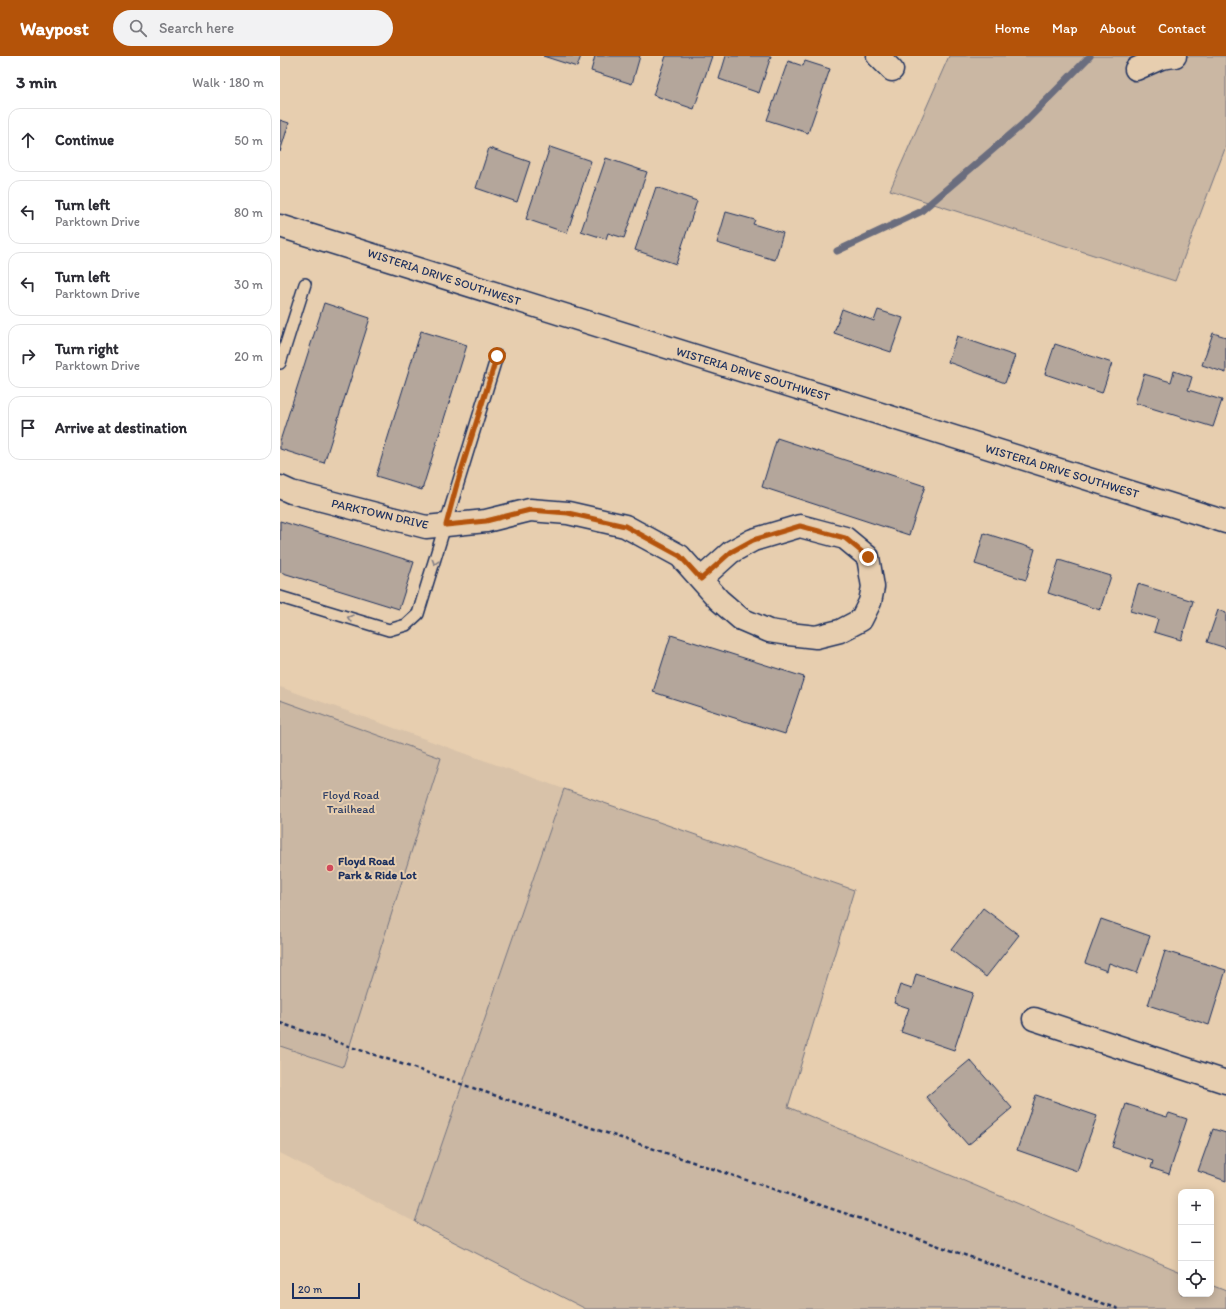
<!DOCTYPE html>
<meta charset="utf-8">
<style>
:root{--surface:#fff;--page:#f2f2f3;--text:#2b2b33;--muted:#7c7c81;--line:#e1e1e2;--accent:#b45309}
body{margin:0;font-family:Itim,sans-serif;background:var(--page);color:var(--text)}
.controls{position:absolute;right:12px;bottom:12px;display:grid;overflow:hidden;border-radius:8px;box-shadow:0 2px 10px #0003}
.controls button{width:36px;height:36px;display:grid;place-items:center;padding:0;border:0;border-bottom:1px solid var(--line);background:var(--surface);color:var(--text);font:20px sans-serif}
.scale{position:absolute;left:12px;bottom:10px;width:68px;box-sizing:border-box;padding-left:4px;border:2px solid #1b2f5e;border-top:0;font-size:11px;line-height:14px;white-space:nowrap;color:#1b2f5e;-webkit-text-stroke:3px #e7ceaf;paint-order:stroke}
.stop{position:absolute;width:12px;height:12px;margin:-9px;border:3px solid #b45309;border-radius:50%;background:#fff}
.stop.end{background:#b45309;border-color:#fff;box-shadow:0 1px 4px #0008}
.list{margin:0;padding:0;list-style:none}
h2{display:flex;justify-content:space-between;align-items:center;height:52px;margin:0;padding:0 16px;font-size:17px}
h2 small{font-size:13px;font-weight:400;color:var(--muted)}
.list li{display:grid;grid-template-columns:26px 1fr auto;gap:12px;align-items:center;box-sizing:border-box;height:64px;margin:0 8px 8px;padding:0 8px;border:1px solid var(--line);border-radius:12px}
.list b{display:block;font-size:15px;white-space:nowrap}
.list p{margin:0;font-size:13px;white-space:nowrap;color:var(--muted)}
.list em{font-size:13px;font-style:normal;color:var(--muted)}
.icon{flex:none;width:22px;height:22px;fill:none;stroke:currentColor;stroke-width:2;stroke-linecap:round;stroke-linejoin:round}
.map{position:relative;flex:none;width:946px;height:1253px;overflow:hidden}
header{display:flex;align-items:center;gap:24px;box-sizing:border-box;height:56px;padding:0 20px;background:var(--accent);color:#fff}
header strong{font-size:19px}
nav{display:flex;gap:22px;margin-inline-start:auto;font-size:14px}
.search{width:280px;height:36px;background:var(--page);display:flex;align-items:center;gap:10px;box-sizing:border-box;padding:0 14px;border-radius:22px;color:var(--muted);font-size:15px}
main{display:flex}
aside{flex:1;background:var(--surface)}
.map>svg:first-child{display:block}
.built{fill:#d8c2a9}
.green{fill:#cab7a3;stroke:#727380}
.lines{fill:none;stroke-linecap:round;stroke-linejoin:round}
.stream{stroke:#6b6d7e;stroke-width:7}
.building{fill:#b4a69b;stroke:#1b2f5e}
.service-casing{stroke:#1b2f5e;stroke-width:14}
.minor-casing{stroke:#1b2f5e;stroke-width:25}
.path{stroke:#1b2f5e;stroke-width:2.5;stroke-dasharray:4 3;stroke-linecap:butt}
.service{stroke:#e7ceaf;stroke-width:11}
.minor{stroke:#e7ceaf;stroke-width:22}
.oneway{stroke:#817e86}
.route{stroke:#b45309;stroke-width:5}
.poi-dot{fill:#d1495b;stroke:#e7ceaf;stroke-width:1.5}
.labels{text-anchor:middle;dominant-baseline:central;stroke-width:4;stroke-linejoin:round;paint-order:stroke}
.street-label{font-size:12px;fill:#1b2f5e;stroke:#e7ceaf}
.park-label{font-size:12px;fill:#2c3d65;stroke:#e7ceaf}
.poi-label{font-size:12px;font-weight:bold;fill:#1b2f5e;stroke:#e7ceaf;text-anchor:start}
</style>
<header>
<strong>Waypost</strong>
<div class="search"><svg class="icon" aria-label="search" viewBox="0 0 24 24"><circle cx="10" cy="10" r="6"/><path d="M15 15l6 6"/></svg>Search here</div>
<nav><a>Home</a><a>Map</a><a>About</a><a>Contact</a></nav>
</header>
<main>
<aside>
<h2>3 min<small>Walk · 180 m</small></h2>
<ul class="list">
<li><svg class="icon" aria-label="ahead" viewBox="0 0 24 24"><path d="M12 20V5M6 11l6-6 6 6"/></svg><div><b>Continue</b></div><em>50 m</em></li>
<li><svg class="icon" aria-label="left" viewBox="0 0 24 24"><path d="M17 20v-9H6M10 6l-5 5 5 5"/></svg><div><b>Turn left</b><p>Parktown Drive</p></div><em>80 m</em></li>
<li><svg class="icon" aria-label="left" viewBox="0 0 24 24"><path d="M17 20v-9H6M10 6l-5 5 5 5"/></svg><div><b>Turn left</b><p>Parktown Drive</p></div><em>30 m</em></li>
<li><svg class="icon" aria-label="right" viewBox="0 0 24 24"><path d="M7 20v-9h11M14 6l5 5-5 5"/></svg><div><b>Turn right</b><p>Parktown Drive</p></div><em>20 m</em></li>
<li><svg class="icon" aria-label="arrive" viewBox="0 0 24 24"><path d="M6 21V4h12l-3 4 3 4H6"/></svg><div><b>Arrive at destination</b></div></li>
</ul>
</aside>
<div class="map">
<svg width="946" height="1253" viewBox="0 0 946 1253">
<rect width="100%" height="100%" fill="#e7ceaf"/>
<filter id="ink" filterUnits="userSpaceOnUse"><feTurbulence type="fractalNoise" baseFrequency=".025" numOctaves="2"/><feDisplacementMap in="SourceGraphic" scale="8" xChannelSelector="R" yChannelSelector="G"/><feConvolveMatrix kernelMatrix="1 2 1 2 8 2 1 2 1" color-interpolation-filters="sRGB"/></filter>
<g filter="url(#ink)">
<path class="built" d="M 0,631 L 284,733 L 135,1166 L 0,1097 Z"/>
<path class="green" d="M 669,0 L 946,0 L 946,90 L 895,225 L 610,134 Z
M 0,644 L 161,702 L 63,1011 L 0,990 Z
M 284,733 L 574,834 L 508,1051 L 901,1216 L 901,1238 L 931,1238 L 931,1229 L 946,1235 L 946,1253 L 306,1253 L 135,1166 Z"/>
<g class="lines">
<path class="stream" d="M 557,195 L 640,156 L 744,67 L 810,0"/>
</g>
<path class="building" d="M 263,0 L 301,0 L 297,11 Z
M 315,0 L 360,0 L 352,28 L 311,15 Z
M 386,0 L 432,0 L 414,53 L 373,39 Z
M 446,0 L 491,0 L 479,37 L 439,23 Z
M 508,5 L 523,10 L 525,5 L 550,13 L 528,77 L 487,64 Z
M 0,64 L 9,67 L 0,96 Z
M 270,91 L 311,105 L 287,177 L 246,163 Z
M 209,92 L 250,106 L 237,146 L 196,132 Z
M 326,102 L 367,116 L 344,182 L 328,177 L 326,183 L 301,175 Z
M 376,131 L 417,145 L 396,208 L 355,194 Z
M 446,156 L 475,164 L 473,168 L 503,177 L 495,204 L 437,187 Z
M 44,247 L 90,262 L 44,407 L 0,393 L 0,385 Z
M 562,253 L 594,265 L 598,254 L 623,262 L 611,296 L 554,277 Z
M 141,275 L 187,289 L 142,434 L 96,420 Z
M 933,277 L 946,281 L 946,317 L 922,309 Z
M 677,280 L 735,300 L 725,327 L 668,306 Z
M 775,288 L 832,307 L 822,337 L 765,318 Z
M 894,315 L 912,321 L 908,334 L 942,344 L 933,371 L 855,347 L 864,318 L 891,326 Z
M 497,382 L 645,430 L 629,479 L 482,431 Z
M 0,465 L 134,506 L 119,553 L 0,516 Z
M 704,477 L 755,493 L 746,524 L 695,508 Z
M 779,504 L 831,520 L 820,554 L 768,537 Z
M 858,528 L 913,545 L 901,584 L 874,576 L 878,563 L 850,555 Z
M 938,554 L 946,557 L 946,592 L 927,586 Z
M 391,579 L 524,621 L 505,678 L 373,636 Z
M 703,852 L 739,879 L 706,921 L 671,894 Z
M 821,863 L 870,880 L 857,917 L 829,907 L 827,915 L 805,907 Z
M 885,895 L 946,914 L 929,969 L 868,949 Z
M 636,918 L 693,937 L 674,994 L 621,976 L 629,952 L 614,947 L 620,929 L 632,933 Z
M 690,1004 L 732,1052 L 688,1089 L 646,1041 Z
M 756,1039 L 817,1060 L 797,1115 L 737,1094 Z
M 846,1048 L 887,1061 L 889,1057 L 907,1063 L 889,1118 L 871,1112 L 873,1105 L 832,1091 Z
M 933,1073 L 946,1077 L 946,1125 L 918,1115 Z"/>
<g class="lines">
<defs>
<path id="service" d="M 0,307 L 25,228
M 0,541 L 109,574 L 126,569 L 138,558 L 217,300"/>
<path id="minor" d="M 598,0 L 612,14
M 856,13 L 881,2 L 895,0
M 0,170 L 946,466
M 0,431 L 11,436 L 146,471 L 206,465 L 250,454 L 288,457 L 345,470 L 400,500 L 439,544 L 461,563 L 489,575 L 509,578 L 536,581 L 560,575 L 581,564 L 590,546 L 593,531 L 588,501 L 565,482 L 520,470 L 473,484 L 451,496 L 421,523
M 754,963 L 946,1026"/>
</defs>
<use href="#service" class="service-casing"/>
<use href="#minor" class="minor-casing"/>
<path class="path" d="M 0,967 L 576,1161 L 839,1253"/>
<use href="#service" class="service"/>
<use href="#minor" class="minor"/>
</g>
<defs><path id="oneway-chevron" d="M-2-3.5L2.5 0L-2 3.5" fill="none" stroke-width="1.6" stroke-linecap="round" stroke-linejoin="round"/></defs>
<g class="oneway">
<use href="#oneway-chevron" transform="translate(155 506) rotate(107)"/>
<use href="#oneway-chevron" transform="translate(70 562) rotate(-163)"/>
</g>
</g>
<g class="lines" filter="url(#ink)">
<path class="route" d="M 217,300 L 177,428 L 166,469 L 206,465 L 250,454 L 288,457 L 345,470 L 400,500 L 421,523 L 451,496 L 473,484 L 520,470 L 565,482 L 588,501"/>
</g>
<circle class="poi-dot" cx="50" cy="812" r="4"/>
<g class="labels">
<g class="street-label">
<text transform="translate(164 221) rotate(18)">WISTERIA DRIVE SOUTHWEST</text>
<text transform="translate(473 318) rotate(17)">WISTERIA DRIVE SOUTHWEST</text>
<text transform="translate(782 415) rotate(17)">WISTERIA DRIVE SOUTHWEST</text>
<text transform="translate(100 458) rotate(13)">PARKTOWN DRIVE</text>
</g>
<g class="park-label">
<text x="71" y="739">Floyd Road<tspan x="71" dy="14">Trailhead</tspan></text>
</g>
<g class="poi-label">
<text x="58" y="805">Floyd Road<tspan x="58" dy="14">Park &amp; Ride Lot</tspan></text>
</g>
</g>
</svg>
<div class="controls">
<button>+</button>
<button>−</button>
<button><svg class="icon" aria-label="locate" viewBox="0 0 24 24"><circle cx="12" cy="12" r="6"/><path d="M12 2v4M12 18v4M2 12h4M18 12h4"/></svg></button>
</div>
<div class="scale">20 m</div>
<div class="stop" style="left:217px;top:300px"></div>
<div class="stop end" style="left:588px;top:501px"></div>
</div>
</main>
